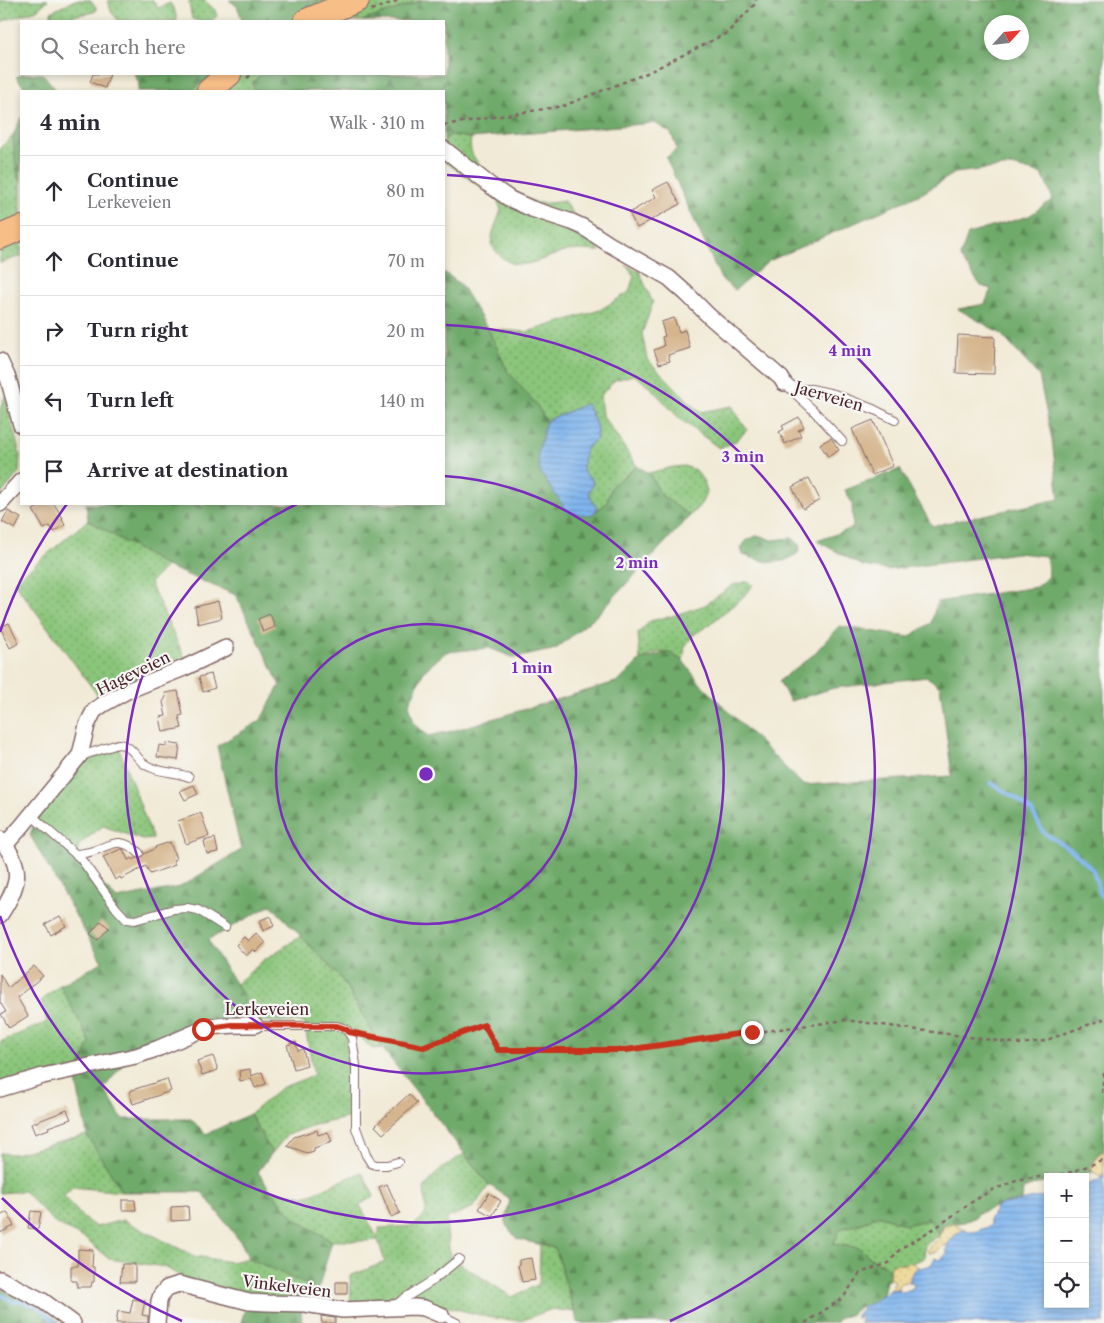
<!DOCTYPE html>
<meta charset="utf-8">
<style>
:root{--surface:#fff;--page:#f7f7f7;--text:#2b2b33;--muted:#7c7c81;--line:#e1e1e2}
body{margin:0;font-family:"Libre Caslon Text",serif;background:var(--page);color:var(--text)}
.controls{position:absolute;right:15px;bottom:15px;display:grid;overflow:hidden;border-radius:0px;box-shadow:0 2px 8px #0003}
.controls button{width:45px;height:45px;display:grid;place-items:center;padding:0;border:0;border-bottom:1px solid var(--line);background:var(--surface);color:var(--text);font:25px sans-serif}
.compass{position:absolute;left:984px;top:15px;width:45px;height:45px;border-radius:50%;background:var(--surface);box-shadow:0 2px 8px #0003;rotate:63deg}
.stop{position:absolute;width:15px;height:15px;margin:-11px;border:4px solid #c8321e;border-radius:50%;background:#fff}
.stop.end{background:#c8321e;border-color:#fff;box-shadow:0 1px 5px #0008}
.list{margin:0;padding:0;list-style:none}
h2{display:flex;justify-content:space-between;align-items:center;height:65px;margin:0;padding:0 20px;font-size:21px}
h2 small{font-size:16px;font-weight:400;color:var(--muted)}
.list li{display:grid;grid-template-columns:32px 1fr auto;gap:15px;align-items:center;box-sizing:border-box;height:70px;padding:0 20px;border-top:1px solid var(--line)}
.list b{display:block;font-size:19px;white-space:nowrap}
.list p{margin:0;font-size:16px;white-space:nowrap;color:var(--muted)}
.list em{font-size:16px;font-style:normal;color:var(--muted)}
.icon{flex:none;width:28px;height:28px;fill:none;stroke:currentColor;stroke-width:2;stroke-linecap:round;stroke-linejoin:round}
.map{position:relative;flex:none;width:1104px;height:1323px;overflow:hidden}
.search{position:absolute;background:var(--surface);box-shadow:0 2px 8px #0003;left:20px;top:20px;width:425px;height:55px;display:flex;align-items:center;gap:12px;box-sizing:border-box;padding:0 18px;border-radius:0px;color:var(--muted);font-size:19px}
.panel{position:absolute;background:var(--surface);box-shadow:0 2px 8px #0003;left:20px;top:90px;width:425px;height:415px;border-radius:0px}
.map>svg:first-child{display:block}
.grass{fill:url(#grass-dots);stroke:#6a7252}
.forest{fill:url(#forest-firs);stroke:#5c644a;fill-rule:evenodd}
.sand{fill:url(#sand-dots);stroke:#9c7c64}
.water{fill:url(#water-rules);stroke:#646a8c}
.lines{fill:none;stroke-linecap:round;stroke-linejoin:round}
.stream{stroke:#7eb4ed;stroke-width:4}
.building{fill:#d5b58d}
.service-casing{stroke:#846667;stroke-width:10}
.minor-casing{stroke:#846667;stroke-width:18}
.primary-casing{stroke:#846667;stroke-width:26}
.path{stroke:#846667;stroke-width:2.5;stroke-dasharray:4 4;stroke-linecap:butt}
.service{stroke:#fff;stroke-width:8}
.minor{stroke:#fff;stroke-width:15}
.primary{stroke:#f7be88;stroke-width:24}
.route{stroke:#c8321e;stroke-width:6}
.ring{fill:none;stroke:#7b2cbf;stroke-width:2.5}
.labels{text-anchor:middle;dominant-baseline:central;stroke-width:4.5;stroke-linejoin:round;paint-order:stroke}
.street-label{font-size:16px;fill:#4a1f2b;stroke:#f6f6f2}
.centre{fill:#7b2cbf;stroke:#f6f6f2;stroke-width:2.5}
.ring-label{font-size:15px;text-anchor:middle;font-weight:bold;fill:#7b2cbf;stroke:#f6f6f2;stroke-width:4.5;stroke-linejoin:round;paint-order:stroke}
</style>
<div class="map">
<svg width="1104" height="1323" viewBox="0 0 1104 1323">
<defs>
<pattern id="grass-dots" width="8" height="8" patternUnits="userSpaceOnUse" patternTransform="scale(1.25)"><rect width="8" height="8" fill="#8ac57a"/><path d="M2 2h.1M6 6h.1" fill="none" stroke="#739f64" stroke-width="1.8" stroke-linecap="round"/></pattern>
<pattern id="forest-firs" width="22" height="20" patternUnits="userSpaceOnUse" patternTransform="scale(1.25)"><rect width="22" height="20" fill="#6faa6a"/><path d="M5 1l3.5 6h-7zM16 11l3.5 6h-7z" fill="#5d8a57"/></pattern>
<pattern id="sand-dots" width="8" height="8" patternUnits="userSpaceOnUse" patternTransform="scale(1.25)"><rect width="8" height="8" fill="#eeda9e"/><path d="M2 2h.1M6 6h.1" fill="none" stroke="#cebb88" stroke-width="1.8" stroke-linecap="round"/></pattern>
<pattern id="water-rules" width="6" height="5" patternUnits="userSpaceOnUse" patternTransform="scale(1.25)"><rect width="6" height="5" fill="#7eb4ed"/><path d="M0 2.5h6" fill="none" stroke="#6992c0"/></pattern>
</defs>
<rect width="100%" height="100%" fill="#f6f6f2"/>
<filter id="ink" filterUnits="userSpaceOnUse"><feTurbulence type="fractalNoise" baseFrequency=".02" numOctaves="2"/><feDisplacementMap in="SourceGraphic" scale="10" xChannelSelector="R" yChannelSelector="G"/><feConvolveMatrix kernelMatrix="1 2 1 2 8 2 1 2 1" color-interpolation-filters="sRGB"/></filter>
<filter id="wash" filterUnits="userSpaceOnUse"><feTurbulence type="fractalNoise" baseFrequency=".0096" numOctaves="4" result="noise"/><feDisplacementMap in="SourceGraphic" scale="20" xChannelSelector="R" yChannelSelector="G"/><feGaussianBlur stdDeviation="1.12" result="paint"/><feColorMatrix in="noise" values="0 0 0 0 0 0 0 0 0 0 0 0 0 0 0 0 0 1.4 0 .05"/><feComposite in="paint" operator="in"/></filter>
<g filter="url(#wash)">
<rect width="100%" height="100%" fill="#f1ead6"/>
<path class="grass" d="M 0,0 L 48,0 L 37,10 L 0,22 Z
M 75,0 L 90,0 L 96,7 L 96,11 L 91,13 L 77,15 L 59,21 L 51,17 L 51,12 Z
M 108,0 L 153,0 L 158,8 L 170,3 L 175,11 L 177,21 L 119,21 L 111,12 Z
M 190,0 L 204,0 L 215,10 L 217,16 L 212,21 L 198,21 L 192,19 L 189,3 Z
M 322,0 L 424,0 L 362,21 L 290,21 Z
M 213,74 L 262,74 L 252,83 L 255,91 L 190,91 Z
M 450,135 L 471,138 C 470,145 470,151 474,157 C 483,174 522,201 540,203 C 548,204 556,202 564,201 L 600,251 C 590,251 578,249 568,251 C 537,258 514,281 491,244 L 493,232 L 501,210 L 497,199 L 444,161 L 444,140 Z
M 13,136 L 16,166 L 19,180 L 21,179 L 21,256 L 0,263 L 0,148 Z
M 626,265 L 639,271 L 653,303 L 642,333 L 647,359 L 700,412 L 732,406 L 747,430 L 735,442 L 719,448 L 680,419 L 649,386 L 634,375 L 615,380 L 600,396 L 602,415 L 637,466 L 612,486 L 606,504 L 597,510 C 595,503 591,500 589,493 L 593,484 L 591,478 C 578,473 584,460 586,448 C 588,446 594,442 595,440 C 601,430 591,412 586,404 L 546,421 L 536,404 L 508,372 L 488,329 L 527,332 L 600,310 L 629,292 L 634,276 Z
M 5,396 L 20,455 L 19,472 L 0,496 L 0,409 Z
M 684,466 L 696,470 L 704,482 L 707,492 L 701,504 L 690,516 L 662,496 L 649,473 L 673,467 Z
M 88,520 L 166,566 L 150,583 L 186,661 L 99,697 L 14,582 Z
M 749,581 L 753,585 L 742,598 L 709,625 L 693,635 L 685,647 L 683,661 C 662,649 661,650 640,660 L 638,633 L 650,621 L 672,616 L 705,605 L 733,585 Z
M 119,748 L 153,839 L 143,840 L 103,826 L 79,845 L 76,858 L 34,823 L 77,765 Z
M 301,936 L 341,978 L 382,1048 L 372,1049 L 354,1030 L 346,1039 L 351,1117 L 315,1125 L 287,1135 L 272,1153 L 250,1114 L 281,1088 L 314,1075 L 304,1022 L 241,1021 L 236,984 L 265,959 Z
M 60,985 L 90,1042 L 80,1067 L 0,1084 L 0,1042 L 47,1022 L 41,1000 Z
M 87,1135 L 122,1192 L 72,1187 L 64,1196 L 83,1218 L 96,1227 L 123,1220 L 194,1256 L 231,1262 L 248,1258 L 318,1290 L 305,1293 L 301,1307 L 188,1281 L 165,1267 L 109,1259 L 84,1238 L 55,1223 L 24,1191 L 0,1193 L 0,1153 L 15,1154 Z
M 464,1154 L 489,1185 L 474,1207 L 447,1218 L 447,1231 L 450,1257 L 512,1297 L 539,1284 L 540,1244 L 555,1248 L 574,1312 L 552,1309 L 521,1321 L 487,1317 L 422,1300 L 394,1301 L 351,1307 L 350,1276 L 385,1262 L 378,1240 L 366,1241 L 332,1241 L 295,1219 L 271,1191 L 306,1196 L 362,1172 L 374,1196 L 360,1205 L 376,1235 L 379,1234 L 379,1228 L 412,1226 L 421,1220 L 426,1213 L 424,1188 L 438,1171 Z
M 878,1215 L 906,1225 L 930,1219 L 939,1236 L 926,1244 L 924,1250 L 925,1257 C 917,1263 910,1261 904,1266 L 891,1265 L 889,1271 L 885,1266 L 872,1259 L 860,1248 L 833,1244 L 840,1229 L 863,1223 Z"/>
<path class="forest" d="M 229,0 L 322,0 L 290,21 L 241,21 L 242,19 L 237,6 Z
M 424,0 L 1104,0 L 1104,1151 L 1100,1152 L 1091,1167 L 1093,1172 L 1069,1177 L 1048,1177 L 1048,1180 L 1023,1189 L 1022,1200 C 1017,1202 1014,1202 1009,1203 C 999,1205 988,1210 978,1213 L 976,1217 L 964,1222 L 945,1225 L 939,1236 L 930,1219 L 906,1225 L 878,1215 L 863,1223 L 840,1229 L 833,1244 L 860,1248 L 871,1259 L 885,1266 L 889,1271 L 889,1277 L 890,1279 L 886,1281 L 883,1294 L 879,1298 L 870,1304 L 859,1307 L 850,1315 L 841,1317 L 835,1323 L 578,1323 L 555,1248 L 517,1239 L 505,1224 L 510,1199 L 489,1185 L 382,1048 L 341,978 L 271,905 L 208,940 L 245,999 L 241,1021 L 208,1022 L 137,1047 L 104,1088 L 122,1119 L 191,1119 L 206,1134 L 250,1114 L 272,1153 L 258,1172 L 271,1191 L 295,1219 L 332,1241 L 318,1290 L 248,1258 L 242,1244 L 202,1192 L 122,1192 L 87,1135 L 76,1081 L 90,1042 L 60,985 L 102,962 L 30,835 L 34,823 L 76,858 L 117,899 L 180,887 L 241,850 L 217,746 L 260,721 L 280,685 L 236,595 L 166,566 L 88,520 L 86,504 L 444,504 L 444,272 L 461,285 L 488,329 L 508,372 L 536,404 L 546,421 L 538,455 L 592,514 L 606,504 L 612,486 L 637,466 L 649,473 L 662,496 L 690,516 L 597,615 L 556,649 L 515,658 L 489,648 L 446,652 L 424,671 L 409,704 L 414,723 L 428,736 L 452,731 L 619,681 L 640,660 L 668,652 L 683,661 L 699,682 L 803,785 L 952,776 L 940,686 L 927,677 L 834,688 L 790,701 L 779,681 L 813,655 L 839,626 L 909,637 L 931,623 L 937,602 L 1036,587 L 1049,576 L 1046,556 L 1017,553 L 888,570 L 863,566 L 817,541 L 853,528 L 852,503 L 845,490 L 900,469 L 932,526 L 1059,499 L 1052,440 L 1039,376 L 1000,333 L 958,309 L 985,304 L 991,289 L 981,286 L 960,257 L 968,234 L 1029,216 L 1053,199 L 1042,174 L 1012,166 L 955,173 L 923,193 L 769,261 L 735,290 L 721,279 L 666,158 L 677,149 L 671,133 L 655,123 L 471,138 L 450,135 L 444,140 L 444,91 L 255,91 L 252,83 L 262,74 L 444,74 L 444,21 L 362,21 ZM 992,22 L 1022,22 L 1022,52 L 992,52 Z
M 22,74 L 43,74 L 57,91 L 27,91 L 16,77 Z
M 134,74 L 213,74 L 190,91 L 138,91 L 139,83 Z
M 21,118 L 21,179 L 19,180 L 16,166 L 13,136 Z
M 756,536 L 762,536 L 771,540 L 792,538 L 799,544 L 800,551 C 782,568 764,562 743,555 L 741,548 L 746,541 Z
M 0,1289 L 33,1302 L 60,1323 L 0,1323 Z
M 249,1296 L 301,1307 L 302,1323 L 241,1323 Z"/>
<path class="sand" d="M 1104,1151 L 1104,1174 L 1100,1177 L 1097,1175 L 1096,1173 L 1093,1172 L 1091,1167 L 1101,1152 Z
M 955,1223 L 958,1226 L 964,1229 L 954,1236 L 947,1245 L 943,1246 L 938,1251 L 929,1253 L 927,1251 L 930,1246 L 939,1240 L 939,1236 L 945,1225 Z
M 908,1262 L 912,1263 L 918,1267 L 912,1273 L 910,1282 C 905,1281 901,1282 898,1286 L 898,1289 L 889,1290 L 895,1282 L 893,1280 L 890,1279 L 889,1277 L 891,1265 L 898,1263 L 904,1265 Z"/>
<path class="water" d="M 586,404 C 591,412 601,430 595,440 C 594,442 588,446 586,448 C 584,459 578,473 591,478 L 593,484 L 589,493 C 591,500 595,503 597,510 L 591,515 L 568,513 L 540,472 L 538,455 L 546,421 Z
M 1104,1174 L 1104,1323 L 859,1323 L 861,1321 L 861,1318 L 860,1316 L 858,1318 L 856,1318 L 856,1315 L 861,1310 L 862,1307 C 871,1304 876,1300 883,1294 L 886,1294 L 889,1290 L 898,1289 L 904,1292 L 913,1288 L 914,1284 L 910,1282 C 909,1275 914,1271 918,1267 L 920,1268 L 931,1265 L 935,1258 L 940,1260 L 947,1254 L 947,1245 L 954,1236 L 964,1229 C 979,1235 975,1230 988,1227 L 991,1224 L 989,1220 C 992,1216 994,1209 998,1206 C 1003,1203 1010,1204 1017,1202 C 1027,1199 1037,1198 1048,1195 L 1048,1304 L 1085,1304 L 1085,1186 L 1094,1181 L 1099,1180 Z"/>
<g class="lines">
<path class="stream" d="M 991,783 L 1017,799 L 1032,812 L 1044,833 L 1073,851 L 1093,870 L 1099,891 L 1104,900
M 0,1294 L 14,1302 L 22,1300 C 26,1305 30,1304 37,1306 C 40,1307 53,1320 55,1323"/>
</g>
<g id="blocks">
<path class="building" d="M 93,74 L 110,74 L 105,88 L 90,82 Z
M 668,182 L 680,204 L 637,228 L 629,213 L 656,197 L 652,190 Z
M 674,318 L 679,332 L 685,330 L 690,348 L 668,355 L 670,361 L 659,364 L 654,350 L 664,346 L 662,337 L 665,336 L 661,322 Z
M 958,335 L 995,337 L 994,374 L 956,373 Z
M 799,417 L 804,427 L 798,430 L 801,436 L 785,444 L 779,432 L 784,429 L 782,426 Z
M 873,420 L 893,466 L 872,475 L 852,429 Z
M 831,438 L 839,450 L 828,457 L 820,444 Z
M 809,478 L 820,500 L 803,509 L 792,487 Z
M 36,504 L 54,504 L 63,518 L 62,519 L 65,525 L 54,532 L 50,526 L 44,529 L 33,510 L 38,507 Z
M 8,511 L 21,518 L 15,529 L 2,522 Z
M 218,601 L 222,618 L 198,624 L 195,607 Z
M 270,614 L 275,627 L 263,632 L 258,619 Z
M 9,623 L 19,643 L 10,648 L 0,627 Z
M 211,674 L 215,688 L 203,692 L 199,677 Z
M 178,691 L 183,715 L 179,716 L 182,728 L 163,732 L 160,717 L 166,716 L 163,702 L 166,697 L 165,693 Z
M 166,743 L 180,745 L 178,760 L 157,757 L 159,745 L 167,746 Z
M 194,785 L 198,794 L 185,800 L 180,791 Z
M 201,813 L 209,836 L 186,844 L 178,821 Z
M 215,838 L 218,852 L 207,854 L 204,841 Z
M 170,842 L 176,859 L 173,860 L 175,865 L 150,874 L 146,866 L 121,879 L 120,877 L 115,880 L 103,857 L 121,849 L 123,849 L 128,860 L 132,858 L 133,860 L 136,858 L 140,858 L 144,854 L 156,848 L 155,847 Z
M 60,916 L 66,926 L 51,935 L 45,924 Z
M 270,916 L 274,926 L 263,931 L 259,921 Z
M 101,921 L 109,928 L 98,940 L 90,934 Z
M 256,933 L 265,943 L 256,952 L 253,949 L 246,956 L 236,945 L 244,937 L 248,941 Z
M 34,966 L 43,976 L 17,997 L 28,1016 L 9,1028 L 1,1014 L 6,1012 L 0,1002 L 0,974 L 8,988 Z
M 296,1042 L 298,1051 L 303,1049 L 307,1065 L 294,1069 L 287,1045 Z
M 213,1056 L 218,1070 L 202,1075 L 197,1061 Z
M 250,1069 L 251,1076 L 262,1072 L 266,1084 L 255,1088 L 251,1078 L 251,1079 L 240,1081 L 239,1071 Z
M 167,1079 L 171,1091 L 133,1104 L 129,1092 L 132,1091 L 132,1090 Z
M 409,1094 L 417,1103 L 383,1134 L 375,1126 Z
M 67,1110 L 71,1119 L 48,1127 L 49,1129 L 35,1134 L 31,1124 Z
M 317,1130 L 318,1135 L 328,1132 L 332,1142 L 314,1148 L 314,1151 L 307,1153 L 287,1146 L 294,1137 Z
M 387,1184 L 400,1213 L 391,1217 L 379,1187 Z
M 489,1193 L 501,1201 L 492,1216 L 479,1209 Z
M 122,1200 L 135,1200 L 136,1210 L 122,1210 Z
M 188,1206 L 189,1220 L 171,1221 L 171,1207 Z
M 31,1211 L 41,1212 L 38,1229 L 28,1228 Z
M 7,1212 L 14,1226 L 0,1233 L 0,1216 Z
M 78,1249 L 93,1250 L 92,1267 L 94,1267 L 94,1282 L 92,1282 L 91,1287 L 77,1287 L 77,1281 L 71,1281 L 71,1266 L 78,1266 Z
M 531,1258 L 535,1280 L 522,1282 L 518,1265 L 519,1265 L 519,1260 Z
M 122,1264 L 135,1264 L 135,1282 L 120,1282 Z
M 336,1282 L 347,1282 L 347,1294 L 336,1294 Z
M 133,1299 L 145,1301 L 142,1315 L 148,1316 L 148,1323 L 116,1323 L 118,1311 L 130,1313 Z
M 321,1316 L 335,1318 L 335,1323 L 322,1323 Z"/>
</g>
</g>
<g filter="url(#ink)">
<use href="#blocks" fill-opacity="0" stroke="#846667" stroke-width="1"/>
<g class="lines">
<defs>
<path id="service" d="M 784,383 L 802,389 L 811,389 L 834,394 L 873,409 L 895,420
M 785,384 L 813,410 L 842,441
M 80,755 L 84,755 L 118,744 C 130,744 135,756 143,763 C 156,773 174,771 189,777
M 31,815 L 81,859 L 116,908 L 126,919 L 135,920 L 174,909 L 187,908 L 198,910 L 225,927
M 77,854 C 82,853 88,853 93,851 C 113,844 121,836 139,853
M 255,1025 L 261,1026 L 337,1026 L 346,1029 L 352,1038 L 356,1065 L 356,1128 L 366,1155 L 371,1163 L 376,1165 L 387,1165 L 398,1162
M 394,1306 L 405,1298 L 432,1281 L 459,1259
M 441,1315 L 457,1323"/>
<path id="minor" d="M 444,149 L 491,186 L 510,199 L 532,209 L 572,222 L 583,227 L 609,244 L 669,278 L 687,294 L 709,316 L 781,378 L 784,383
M 0,361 L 8,378 L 21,425
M 0,504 L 21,481
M 0,839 C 25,868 19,885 0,915
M 5,845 L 22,826 L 80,755 L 87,725 L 94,711 L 102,705 L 127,691 L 184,668 L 226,648
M 0,1089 L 43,1076 L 136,1056 L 159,1048 L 203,1029 C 220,1024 238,1025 255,1025
M 0,1279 L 43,1301 L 73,1323
M 157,1323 L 159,1301 L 161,1295 L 167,1288 L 179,1284 L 249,1302 L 267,1303 L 305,1304 L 343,1310 L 414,1307 L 424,1308 L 441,1315"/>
<path id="primary" d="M 306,21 L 357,0
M 209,91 L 229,74
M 0,237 L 21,228"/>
</defs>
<use href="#service" class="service-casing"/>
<use href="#minor" class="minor-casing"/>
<use href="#primary" class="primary-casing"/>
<path class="path" d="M 371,10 L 400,0
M 247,78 L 252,74
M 444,125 L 563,106 L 647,73 L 727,33 L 755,4 L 756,0
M 360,1035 L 424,1047 L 483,1025 L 498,1050 L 626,1050 L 846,1020 L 1020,1044 L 1044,1041 L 1104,1019
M 1104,1073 L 1102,1093 L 1104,1094
M 805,1323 L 843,1298 L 860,1273 L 889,1263 L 900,1249 L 938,1226 L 972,1202 L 990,1191 L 1016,1181 L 1050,1175 L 1065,1174 L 1096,1163 L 1104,1158"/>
<use href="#service" class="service"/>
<use href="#minor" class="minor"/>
<use href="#primary" class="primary"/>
</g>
</g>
<g class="lines" filter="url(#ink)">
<path class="route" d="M 203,1029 L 231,1025 L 337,1026 L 346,1029 L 349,1032 L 424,1047 L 484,1025 L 498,1050 L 626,1050 L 752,1032"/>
</g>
<g class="ring">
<circle cx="426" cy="774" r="150"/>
<path d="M444 476A299 299 0 1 1 297 504"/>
<path d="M0 632A449 449 0 0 1 67 504M446 325A449 449 0 1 1 0 916"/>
<path d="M182 1321A599 599 0 0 1 2 1198M447 175A599 599 0 0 1 670 1321"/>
</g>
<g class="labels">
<g class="street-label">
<text transform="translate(829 396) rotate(16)">Jaerveien</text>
<text transform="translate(133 673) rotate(-26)">Hageveien</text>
<text x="267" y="1009">Lerkeveien</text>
<text transform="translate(287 1286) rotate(7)">Vinkelveien</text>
</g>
</g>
<circle cx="426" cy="774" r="8" class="centre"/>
<g class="ring-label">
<text x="850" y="356">4 min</text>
<text x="743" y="462">3 min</text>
<text x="637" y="568">2 min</text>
<text x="532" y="673">1 min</text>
</g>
</svg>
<div class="controls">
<button>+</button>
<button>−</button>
<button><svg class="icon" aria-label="locate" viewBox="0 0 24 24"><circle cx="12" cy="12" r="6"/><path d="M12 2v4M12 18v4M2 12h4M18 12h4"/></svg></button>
</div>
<svg class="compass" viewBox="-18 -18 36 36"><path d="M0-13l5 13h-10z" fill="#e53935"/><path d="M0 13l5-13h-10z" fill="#7c7c81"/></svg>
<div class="stop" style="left:203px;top:1029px"></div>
<div class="stop end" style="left:752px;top:1032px"></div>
<div class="search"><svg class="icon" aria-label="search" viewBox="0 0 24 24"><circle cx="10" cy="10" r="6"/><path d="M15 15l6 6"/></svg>Search here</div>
<section class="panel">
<h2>4 min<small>Walk · 310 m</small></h2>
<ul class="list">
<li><svg class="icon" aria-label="ahead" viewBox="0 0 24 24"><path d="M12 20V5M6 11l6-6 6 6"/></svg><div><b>Continue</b><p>Lerkeveien</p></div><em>80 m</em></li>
<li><svg class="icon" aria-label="ahead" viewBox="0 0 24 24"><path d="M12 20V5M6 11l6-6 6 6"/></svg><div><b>Continue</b></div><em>70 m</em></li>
<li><svg class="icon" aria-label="right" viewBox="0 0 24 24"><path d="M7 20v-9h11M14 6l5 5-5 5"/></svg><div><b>Turn right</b></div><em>20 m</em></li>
<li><svg class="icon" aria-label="left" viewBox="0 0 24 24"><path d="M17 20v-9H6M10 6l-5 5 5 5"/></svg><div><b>Turn left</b></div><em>140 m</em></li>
<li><svg class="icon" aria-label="arrive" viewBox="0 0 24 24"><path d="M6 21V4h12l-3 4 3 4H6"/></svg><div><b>Arrive at destination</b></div></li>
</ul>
</section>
</div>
